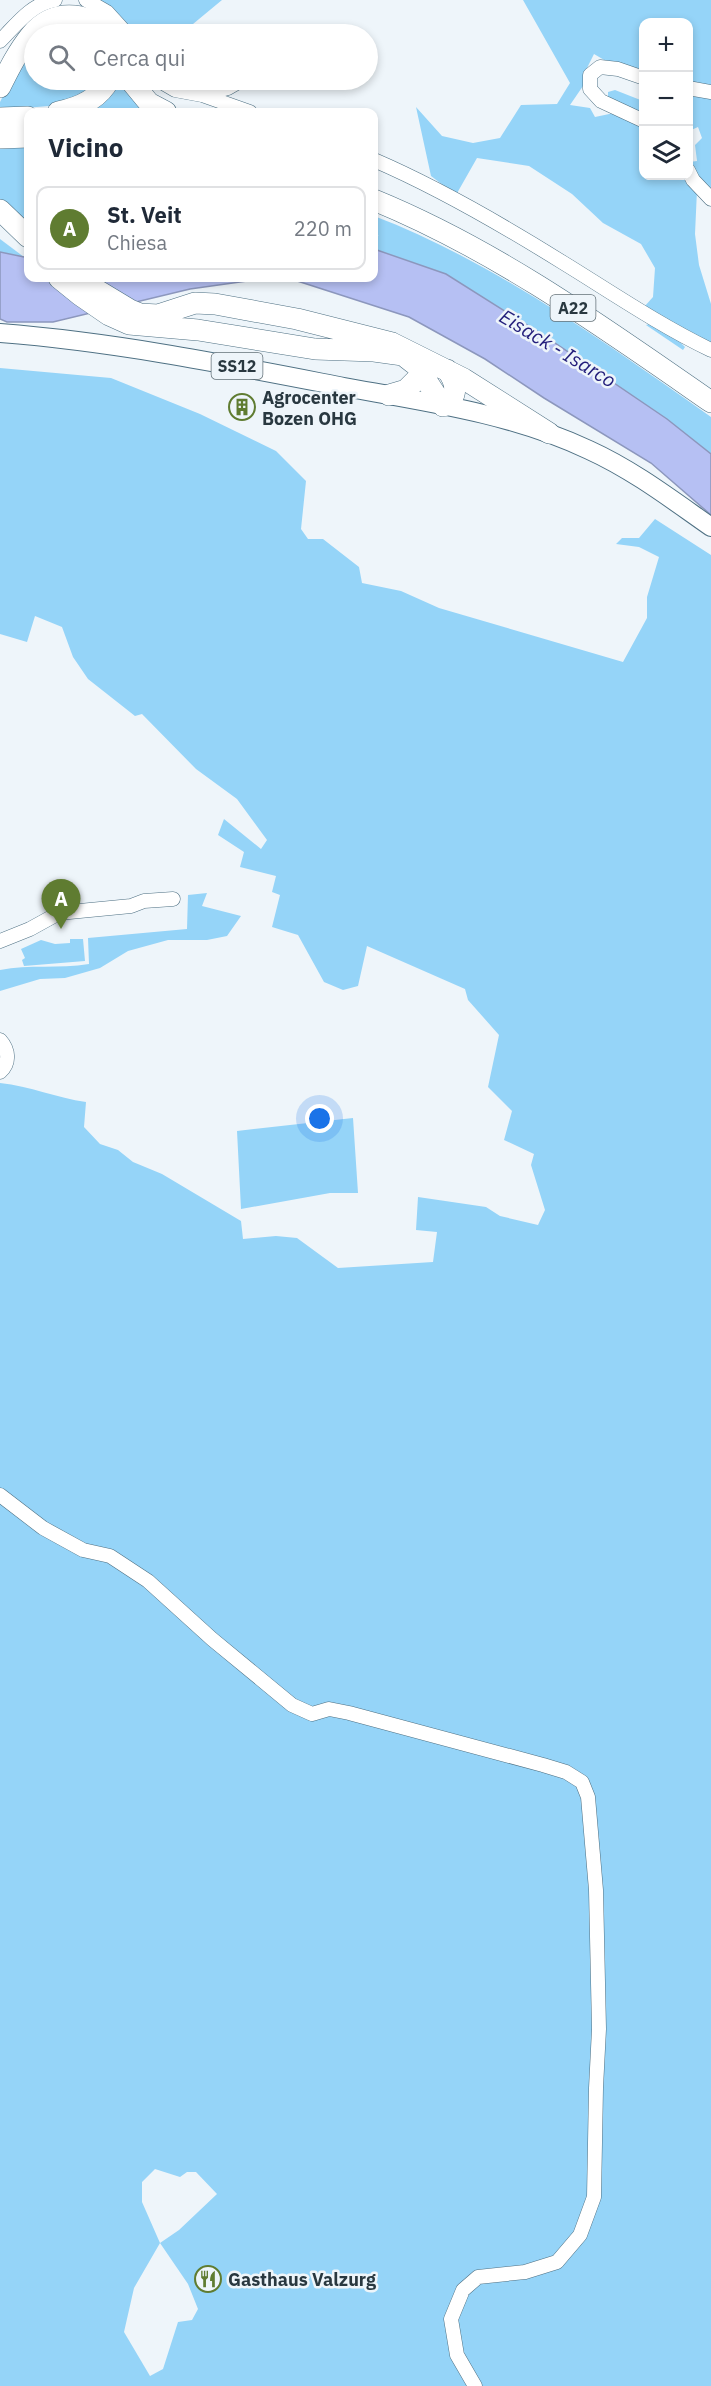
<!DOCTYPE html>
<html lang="it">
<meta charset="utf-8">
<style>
:root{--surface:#fff;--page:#f2f2f3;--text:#1f2937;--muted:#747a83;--line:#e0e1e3;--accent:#5f7c31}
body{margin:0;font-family:"IBM Plex Sans",sans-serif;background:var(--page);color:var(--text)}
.controls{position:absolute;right:18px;top:18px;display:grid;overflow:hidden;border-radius:12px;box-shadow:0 3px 9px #0003}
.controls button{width:54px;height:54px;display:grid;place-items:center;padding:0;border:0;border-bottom:2px solid var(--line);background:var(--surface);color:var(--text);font:30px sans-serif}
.you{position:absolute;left:320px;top:1119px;width:21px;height:21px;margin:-15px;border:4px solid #fff;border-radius:50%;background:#1a73e8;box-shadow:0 0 0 9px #1a73e833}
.badge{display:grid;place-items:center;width:39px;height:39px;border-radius:50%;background:var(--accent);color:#fff;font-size:20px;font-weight:700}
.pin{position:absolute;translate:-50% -50px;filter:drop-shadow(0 2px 3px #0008)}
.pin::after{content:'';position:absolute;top:32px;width:21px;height:18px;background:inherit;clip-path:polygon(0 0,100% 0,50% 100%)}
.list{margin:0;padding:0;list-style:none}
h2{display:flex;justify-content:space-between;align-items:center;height:78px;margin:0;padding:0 24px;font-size:26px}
h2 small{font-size:20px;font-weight:400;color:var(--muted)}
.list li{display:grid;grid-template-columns:39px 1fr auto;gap:18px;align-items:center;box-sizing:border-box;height:84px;margin:0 12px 12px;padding:0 12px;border:2px solid var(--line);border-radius:12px}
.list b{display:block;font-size:22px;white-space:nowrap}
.list p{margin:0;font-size:20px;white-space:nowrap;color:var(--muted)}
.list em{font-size:20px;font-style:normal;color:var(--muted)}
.icon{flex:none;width:33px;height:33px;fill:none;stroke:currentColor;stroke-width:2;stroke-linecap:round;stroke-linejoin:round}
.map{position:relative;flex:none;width:711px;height:2386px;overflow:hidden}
.search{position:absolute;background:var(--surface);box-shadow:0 3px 9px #0003;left:24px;top:24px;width:354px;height:66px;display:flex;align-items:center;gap:15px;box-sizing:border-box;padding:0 21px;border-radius:33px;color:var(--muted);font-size:22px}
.panel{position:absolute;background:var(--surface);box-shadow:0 3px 9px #0003;left:24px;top:108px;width:354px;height:174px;border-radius:12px}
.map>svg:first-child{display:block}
.green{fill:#95d4f8;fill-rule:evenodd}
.water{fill:#b6c0f3;stroke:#8c97bd;stroke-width:1.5}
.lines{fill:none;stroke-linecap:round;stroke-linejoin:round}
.minor-casing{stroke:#4e7083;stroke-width:15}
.major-casing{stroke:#4e7083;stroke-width:20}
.highway-casing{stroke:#4e7083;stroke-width:22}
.minor{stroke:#fff;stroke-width:14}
.major{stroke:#fff;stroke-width:18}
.highway{stroke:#fff;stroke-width:21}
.labels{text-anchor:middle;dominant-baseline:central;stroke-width:5;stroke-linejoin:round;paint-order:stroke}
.shield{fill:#eef5fa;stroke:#647178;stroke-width:1.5}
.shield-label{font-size:16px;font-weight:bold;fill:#293840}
.poi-label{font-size:18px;font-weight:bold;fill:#293840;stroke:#eef5fa;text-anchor:start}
.water-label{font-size:20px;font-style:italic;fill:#231e7b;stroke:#eef5fa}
</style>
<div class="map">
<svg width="711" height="2386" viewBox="0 0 711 2386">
<rect width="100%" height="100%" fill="#eef5fa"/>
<path class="green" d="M 96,0 L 222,0 L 193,24 L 157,34 L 134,34 L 107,5 Z
M 523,0 L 711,0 L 711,88 L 689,84 L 688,22 L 644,22 L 643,73 L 611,64 L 594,54 L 586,70 L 583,86 L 570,105 L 590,108 L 595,117 L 614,113 L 643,125 L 644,176 L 686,176 L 697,190 L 695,234 L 699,265 L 711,304 L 711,344 L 644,307 L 653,297 L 655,268 L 641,244 L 603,223 L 572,194 L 529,166 L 477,158 L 456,195 L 431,176 L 416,107 L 442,136 L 473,143 L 500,138 L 521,105 L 557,104 L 570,83 Z
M 73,23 L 96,34 L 40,34 L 49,29 Z
M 34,40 L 34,80 L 101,80 L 84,96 L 61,105 L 0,110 L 0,102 L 22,58 Z
M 114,80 L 125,80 L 155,112 L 72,112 Z
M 615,90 L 643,101 L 643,117 L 608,101 L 608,92 Z
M 689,93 L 711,97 L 711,195 L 689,164 L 689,162 L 697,161 L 695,145 L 702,138 L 698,127 L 689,131 Z
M 28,147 L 28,229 L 0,201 L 0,149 Z
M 374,216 C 493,261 607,344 711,417 L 711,454 L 667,419 L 546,337 L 446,274 L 374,249 L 374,236 L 379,236 L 374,234 Z
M 0,239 L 24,257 L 0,252 Z
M 652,323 L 673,335 L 685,347 L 683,350 L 646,325 Z
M 0,368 L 111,378 L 200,414 L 276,451 L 306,481 L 301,529 L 308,539 L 323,539 L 359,567 L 362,583 L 401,591 L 439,608 L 623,662 L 647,618 L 647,597 L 659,557 L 639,547 L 616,544 L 622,538 L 639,538 L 655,519 L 711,555 L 711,2386 L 0,2386 L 0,1083 C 30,1086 57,1098 86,1102 L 84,1127 L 100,1144 L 118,1150 L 133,1162 L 162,1174 L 241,1221 L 243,1239 L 276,1236 L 297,1238 L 338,1268 L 433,1262 L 437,1232 L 416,1230 L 418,1197 L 486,1207 L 500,1216 L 538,1225 L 545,1210 L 531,1165 L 534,1154 L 504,1140 L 512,1111 L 488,1087 L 499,1035 L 468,1000 L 465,989 L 367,946 L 358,986 L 343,990 L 324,982 L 298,935 L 272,927 L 280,895 L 272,892 L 276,876 L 240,867 L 244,852 L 218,835 L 224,819 L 261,849 L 267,840 L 237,799 L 196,769 L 142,714 L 135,716 L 88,679 L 73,657 L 62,627 L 35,616 L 27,642 L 0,634 ZM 155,2169 L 180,2177 L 187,2172 L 196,2172 L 217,2194 L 179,2230 L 160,2243 L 142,2202 L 142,2182 ZM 160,2243 L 188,2284 L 198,2309 L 192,2320 L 178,2322 L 163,2369 L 150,2376 L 124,2332 L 134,2288 Z
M 207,893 L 202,906 L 241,916 L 227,936 L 207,940 L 168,940 L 128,951 L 100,968 L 65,978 L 40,979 L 0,991 L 0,970 C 29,964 59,969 89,964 L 88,938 L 187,929 L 188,895 Z
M 70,939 L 83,939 L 85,961 L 24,966 L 22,960 L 25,958 L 21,949 L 41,940 L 55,944 L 70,943 Z
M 353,1118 L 358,1193 L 330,1193 L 241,1209 L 237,1131 Z"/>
<path class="water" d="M 374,249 L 446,274 L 546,337 L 667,419 L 711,454 L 711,515 L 651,463 L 544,398 L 485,359 L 409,317 L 288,278 L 374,278 Z
M 0,252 L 24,257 L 28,255 L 28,278 L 269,278 L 190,289 L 53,322 L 7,322 L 0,319 Z"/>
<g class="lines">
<defs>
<path id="minor" d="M 86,0 L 107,12 L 127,34
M 0,41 C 16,25 31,4 55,0
M 644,78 L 618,69 L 600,67 L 590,75 L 590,89 L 601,101 L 644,121
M 158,80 L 175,90 L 202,95 L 250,112
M 688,88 L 711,92
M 202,95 L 228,88 L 242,80
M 374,160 C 439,188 501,224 562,262 C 611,292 659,325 711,350
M 688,170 L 693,180 L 711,199
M 0,941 L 30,929 L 59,913 L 131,906 L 144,901 L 173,899
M 0,1040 C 9,1050 10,1063 0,1072
M 0,1495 L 43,1528 L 83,1550 L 110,1556 L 148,1581 L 212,1639 L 292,1705 L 312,1714 L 329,1709 L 349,1713 L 543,1765 L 566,1772 L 582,1782 L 588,1797 L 596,1890 L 599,2029 L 596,2088 L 594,2197 L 580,2235 L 557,2262 L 525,2272 L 478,2277 L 463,2290 L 451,2319 L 457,2355 L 475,2386"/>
<path id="major" d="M 0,333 C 116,342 230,365 344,387 C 427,402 513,414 589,450 C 633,470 671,499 711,527"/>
<path id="highway" d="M 130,80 L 149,103 L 166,112
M 0,87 C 9,69 18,51 31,35 C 52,9 86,10 108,34
M 58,112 C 78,108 99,99 109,80
M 0,118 L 28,117
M 0,138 L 28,137
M 374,200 C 496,250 603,327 711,402
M 0,210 L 28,237
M 59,278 L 80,295 L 109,315 L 129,324 L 198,330 L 315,349 L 374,351 L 403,355 L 417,366 L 443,406 C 459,397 457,383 447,370
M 77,278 L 130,310 L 140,314 L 158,315 L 195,303 L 215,304 L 297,319 L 392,343 L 464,379 L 549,433
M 389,395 L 406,390 L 422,374"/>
</defs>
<use href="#minor" class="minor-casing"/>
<use href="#major" class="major-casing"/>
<use href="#highway" class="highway-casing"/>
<use href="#minor" class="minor"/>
<use href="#major" class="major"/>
<use href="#highway" class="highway"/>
</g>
<defs>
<symbol id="building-ring" viewBox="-11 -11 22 22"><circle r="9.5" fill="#eef5fa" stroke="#5f7c31" stroke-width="1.5"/><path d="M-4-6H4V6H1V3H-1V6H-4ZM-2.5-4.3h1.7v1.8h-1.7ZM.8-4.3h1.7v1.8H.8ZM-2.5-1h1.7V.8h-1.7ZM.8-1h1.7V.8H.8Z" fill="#5f7c31"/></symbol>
<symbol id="restaurant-ring" viewBox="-11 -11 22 22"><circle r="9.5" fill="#eef5fa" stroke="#5f7c31" stroke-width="1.5"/><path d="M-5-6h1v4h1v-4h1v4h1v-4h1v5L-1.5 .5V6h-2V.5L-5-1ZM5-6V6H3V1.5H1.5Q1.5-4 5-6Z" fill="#5f7c31"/></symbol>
</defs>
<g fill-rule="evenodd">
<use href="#building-ring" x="227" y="392" width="30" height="30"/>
<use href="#restaurant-ring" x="193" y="2264" width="30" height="30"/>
</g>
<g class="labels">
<g class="shield">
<rect x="550.5" y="295" width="45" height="26" rx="4.5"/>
<rect x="211.5" y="353" width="51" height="26" rx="4.5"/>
</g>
<g class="shield-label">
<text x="573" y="308">A22</text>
<text x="237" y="366">SS12</text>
</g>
<g class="poi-label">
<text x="262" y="397">Agrocenter<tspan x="262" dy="21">Bozen OHG</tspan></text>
<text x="228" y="2279">Gasthaus Valzurg</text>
</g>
<g class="water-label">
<text transform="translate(558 348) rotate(31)">Eisack - Isarco</text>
</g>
</g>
</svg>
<div class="controls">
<button>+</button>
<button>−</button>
<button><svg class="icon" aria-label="layers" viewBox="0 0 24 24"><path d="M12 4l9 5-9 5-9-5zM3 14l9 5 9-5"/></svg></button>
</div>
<div class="you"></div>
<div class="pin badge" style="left:61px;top:929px">A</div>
<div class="search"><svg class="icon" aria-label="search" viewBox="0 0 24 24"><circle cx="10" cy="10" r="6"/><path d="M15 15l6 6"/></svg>Cerca qui</div>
<section class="panel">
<h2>Vicino<small></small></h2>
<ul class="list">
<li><span class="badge">A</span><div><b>St. Veit</b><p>Chiesa</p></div><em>220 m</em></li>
</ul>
</section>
</div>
